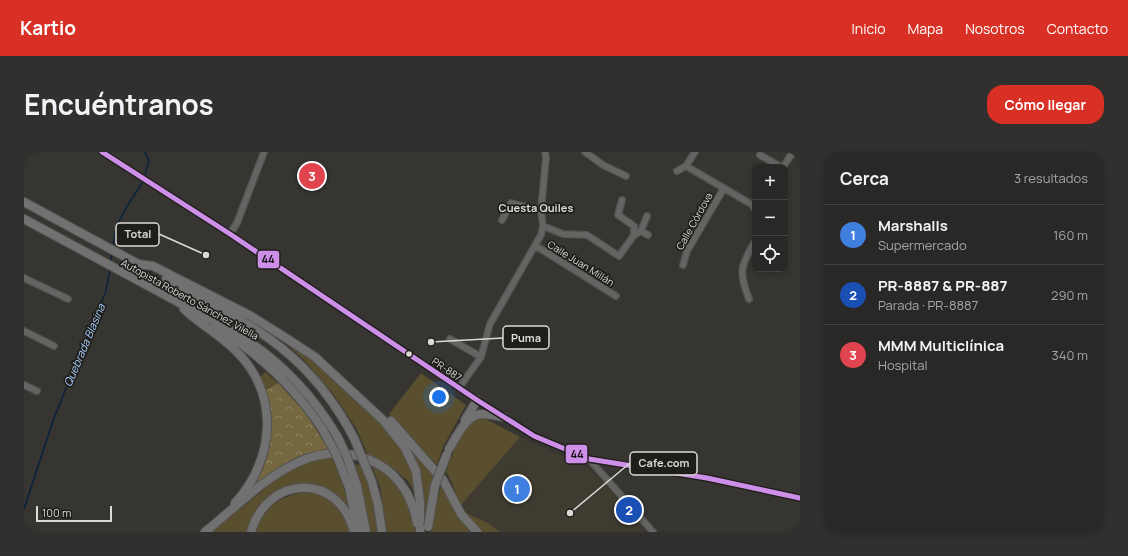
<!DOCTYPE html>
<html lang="es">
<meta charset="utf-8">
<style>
:root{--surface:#292826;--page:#31302e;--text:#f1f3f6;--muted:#a5a6a7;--line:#454443;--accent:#d93025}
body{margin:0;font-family:Manrope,sans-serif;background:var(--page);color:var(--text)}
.controls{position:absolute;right:12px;top:12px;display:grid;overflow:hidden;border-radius:8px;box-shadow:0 2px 6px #0003}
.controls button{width:36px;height:36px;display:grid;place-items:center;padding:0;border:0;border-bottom:1px solid var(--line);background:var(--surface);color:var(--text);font:20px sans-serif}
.scale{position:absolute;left:12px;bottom:10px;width:76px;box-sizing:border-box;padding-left:4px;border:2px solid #dbdad7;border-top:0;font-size:11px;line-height:14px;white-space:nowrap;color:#dbdad7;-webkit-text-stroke:3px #1f1e1b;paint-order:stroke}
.you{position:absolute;left:415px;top:245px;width:14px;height:14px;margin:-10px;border:3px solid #fff;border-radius:50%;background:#1a73e8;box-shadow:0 0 0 6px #1a73e833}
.badge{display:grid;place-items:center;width:26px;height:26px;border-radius:50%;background:var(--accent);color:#fff;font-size:13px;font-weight:700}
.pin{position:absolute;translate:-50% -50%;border:2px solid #fff;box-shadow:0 1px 4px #0006}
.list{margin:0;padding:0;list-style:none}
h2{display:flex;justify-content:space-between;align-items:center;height:52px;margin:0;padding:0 16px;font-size:17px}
h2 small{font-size:13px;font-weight:400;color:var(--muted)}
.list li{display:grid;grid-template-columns:26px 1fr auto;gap:12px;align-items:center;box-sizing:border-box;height:60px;padding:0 16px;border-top:1px solid var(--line)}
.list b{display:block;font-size:15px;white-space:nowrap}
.list p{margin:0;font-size:13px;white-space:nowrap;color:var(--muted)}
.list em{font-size:13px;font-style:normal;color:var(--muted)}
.icon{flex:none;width:22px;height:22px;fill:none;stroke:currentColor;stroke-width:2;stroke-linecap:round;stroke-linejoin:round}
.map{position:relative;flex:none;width:776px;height:380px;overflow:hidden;border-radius:16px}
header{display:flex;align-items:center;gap:24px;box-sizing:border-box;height:56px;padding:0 20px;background:var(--accent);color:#fff}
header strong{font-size:19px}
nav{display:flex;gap:22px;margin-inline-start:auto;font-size:14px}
.intro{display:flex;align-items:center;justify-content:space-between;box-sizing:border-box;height:96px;padding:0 24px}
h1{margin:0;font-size:28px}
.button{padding:10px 18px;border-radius:16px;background:var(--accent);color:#fff;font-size:14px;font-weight:700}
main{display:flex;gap:24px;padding:0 24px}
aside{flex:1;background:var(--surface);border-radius:16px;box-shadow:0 2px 6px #0003}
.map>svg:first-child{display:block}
.built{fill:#3f3b31}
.green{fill:#594f2f}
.forest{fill:url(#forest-crowns)}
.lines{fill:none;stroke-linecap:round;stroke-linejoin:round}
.stream{stroke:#0a223d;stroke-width:1.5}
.minor-casing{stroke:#545351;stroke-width:8}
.highway-casing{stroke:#545351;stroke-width:10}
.minor{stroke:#646463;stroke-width:5.5}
.highway{stroke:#727172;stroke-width:8}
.highway-bridge-casing{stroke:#545351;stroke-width:10;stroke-linecap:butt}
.highway-bridge{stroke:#727172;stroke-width:8}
.bus-1-casing{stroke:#1f1e1b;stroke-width:8}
.bus-1{stroke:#ce8fe9;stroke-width:5}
.bus-dot{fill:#dbdad7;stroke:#1f1e1b;stroke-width:1.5}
.labels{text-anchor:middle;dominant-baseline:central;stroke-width:3.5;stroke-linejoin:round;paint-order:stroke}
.street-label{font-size:10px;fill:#dbdad7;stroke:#1f1e1b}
.neighbourhood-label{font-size:11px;font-weight:bold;fill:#dbdad7;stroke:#1f1e1b}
.water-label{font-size:11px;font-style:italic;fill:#a7cefc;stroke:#1f1e1b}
.leader{fill:none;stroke:#dbdad7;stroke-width:1.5}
.callout-dot{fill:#dbdad7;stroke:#1f1e1b;stroke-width:1.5}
.callout{fill:#1f1e1b;stroke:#dbdad7;stroke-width:1.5}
.callout-label{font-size:11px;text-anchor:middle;font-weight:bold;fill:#dbdad7}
.line-badge{stroke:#1f1e1b;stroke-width:1.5}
.pale-badge-label{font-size:11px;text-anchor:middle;font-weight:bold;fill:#111}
</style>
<header>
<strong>Kartio</strong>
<nav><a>Inicio</a><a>Mapa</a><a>Nosotros</a><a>Contacto</a></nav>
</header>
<div class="intro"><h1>Encuéntranos</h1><a class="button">Cómo llegar</a></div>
<main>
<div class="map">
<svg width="776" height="380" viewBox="0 0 776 380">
<defs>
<pattern id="forest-crowns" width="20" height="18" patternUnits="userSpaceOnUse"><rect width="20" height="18" fill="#756841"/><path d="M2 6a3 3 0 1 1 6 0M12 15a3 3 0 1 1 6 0" fill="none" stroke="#8e8465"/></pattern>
</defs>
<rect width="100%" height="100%" fill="#373532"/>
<path class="built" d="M 496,285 L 561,314 L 574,324 L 622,380 L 476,380 L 464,371 L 440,360 L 436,354 Z"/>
<path class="green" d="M 257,187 L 292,211 L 360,274 L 376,294 L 386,314 L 391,329 L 392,343 L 384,329 L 370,317 L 344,303 L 332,276 L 310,243 L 280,208 Z
M 241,220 L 254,231 L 241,239 L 236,225 Z
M 397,221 L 442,253 L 419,295 L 413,313 L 365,262 Z
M 458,265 L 496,285 L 436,354 L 428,331 L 422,320 C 427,306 435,281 447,270 C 450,267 455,266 458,265 Z
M 382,291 L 410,324 L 401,360 L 396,321 Z
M 303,306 L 308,306 L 318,330 L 326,356 L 309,340 L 287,334 L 240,350 L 231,362 L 223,380 L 187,380 L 258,323 L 280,312 Z
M 331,312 L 338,314 C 346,336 351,357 355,380 L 346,380 L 337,332 Z
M 348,314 C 373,327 389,352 391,380 L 363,380 L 356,335 Z
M 417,333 L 437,369 L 446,380 L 407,380 L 409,364 Z
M 276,341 C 308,340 316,354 328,380 L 231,380 C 240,358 252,346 276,341 Z
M 440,360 L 464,371 L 476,380 L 458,380 Z"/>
<path class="forest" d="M 254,231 L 281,260 L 305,298 C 266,303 259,313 229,335 C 249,306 251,272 241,239 Z"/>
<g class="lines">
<path class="stream" d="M 121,0 L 125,9 L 121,22
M 89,95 L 92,75 L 102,56 L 118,31
M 87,111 L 88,101
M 0,357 L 30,266 L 82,139 L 86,117"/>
<defs>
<path id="minor" d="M 78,0 L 206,82 L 453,248 L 510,284 L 565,307 L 683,326 L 776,346
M 561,0 L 579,13 L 602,24
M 736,3 L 757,15
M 662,14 L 727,52 L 731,57
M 759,15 L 769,0
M 653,19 L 662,14 L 671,0
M 598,48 L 594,63 L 610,74 L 610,83
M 478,68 L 487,51 L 517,59
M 519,74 L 539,82 L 563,83 L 595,104 L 610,83 L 617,79 L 623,64
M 617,79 L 624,83
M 206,82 L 213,71 L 240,0
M 512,94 L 592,144
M 659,113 L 663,99 L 700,36
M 0,126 L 44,147
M 725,147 C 714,120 717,113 731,89
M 0,179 L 30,194
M 426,187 L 457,205
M 0,233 L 13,239
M 435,236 L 457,205 L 466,172 L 517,83 L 519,74 L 517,59 L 522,6 L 521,0
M 565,307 L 629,380"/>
<path id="highway" d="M 0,50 L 118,114
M 0,67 L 206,178 C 252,204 286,239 313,284
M 114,112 L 129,114 L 227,164 L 262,186 L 291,205 L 359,268 L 381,296 L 392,319 L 396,350 L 396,380
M 142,127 C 226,172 284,198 330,286
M 160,157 C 176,172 196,183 212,199 C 256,242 251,308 211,351
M 191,176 C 199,182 208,186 217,192 C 250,216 277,245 299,278
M 441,268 L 453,248
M 367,269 L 419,328 L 437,362 L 453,380
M 425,297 C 432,286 442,262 458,262 C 465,262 473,264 480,265
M 348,330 L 354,353 L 358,380
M 333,334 L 342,380
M 325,335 L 334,379
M 181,380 C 230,341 285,275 354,312 C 376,324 389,347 393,371
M 227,380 C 243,323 315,319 330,380"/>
</defs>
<use href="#minor" class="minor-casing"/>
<use href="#highway" class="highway-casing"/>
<use href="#minor" class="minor"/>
<use href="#highway" class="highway"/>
<defs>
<path id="highway-bridge" d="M 299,278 L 312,302 L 325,335
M 313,284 L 323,305 L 333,334
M 330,286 L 348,330
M 404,375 L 411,333 L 423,302"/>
</defs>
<use href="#highway-bridge" class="highway-bridge-casing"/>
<use href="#highway-bridge" class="highway-bridge"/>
<defs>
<path id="bus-1" d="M 78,0 L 206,82 L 453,248 L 510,284 L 565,307 L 683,326 L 776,346"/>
</defs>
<use href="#bus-1" class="bus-1-casing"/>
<use href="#bus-1" class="bus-1"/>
</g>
<circle class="bus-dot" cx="385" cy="202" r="3.5"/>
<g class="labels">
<g class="street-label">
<text transform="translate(670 69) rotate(-61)">Calle Córdova</text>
<text transform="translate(557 111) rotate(32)">Calle Juan Millán</text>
<text transform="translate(166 147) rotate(29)">Autopista Roberto Sánchez Vilella</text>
<text transform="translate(423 217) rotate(34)">PR-887</text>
</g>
<g class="neighbourhood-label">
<text x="512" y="55">Cuesta Quiles</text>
</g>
<g class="water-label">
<text transform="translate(60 193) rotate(-67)">Quebrada Blasina</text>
</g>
</g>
<path class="leader" d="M182 103L135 82M407 190L479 186M546 361L606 311"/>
<g class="callout-dot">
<circle cx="182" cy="103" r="4"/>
<circle cx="407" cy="190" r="4"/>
<circle cx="546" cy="361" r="4"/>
</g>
<g class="callout">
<rect x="92" y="71" width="43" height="23" rx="4"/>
<rect x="479" y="174" width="46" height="23" rx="4"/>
<rect x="606" y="300" width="67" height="23" rx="4"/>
</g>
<g class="callout-label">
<text x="114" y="86">Total</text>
<text x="502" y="190">Puma</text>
<text x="640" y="315">Cafe.com</text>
</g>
<g class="line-badge">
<rect x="233" y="98" width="23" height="19" rx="4" fill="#ce8fe9"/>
<rect x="541" y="292" width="23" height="20" rx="4" fill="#ce8fe9"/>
</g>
<g class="pale-badge-label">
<text x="244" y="111">44</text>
<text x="553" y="306">44</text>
</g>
</svg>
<div class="controls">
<button>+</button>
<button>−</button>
<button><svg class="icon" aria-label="locate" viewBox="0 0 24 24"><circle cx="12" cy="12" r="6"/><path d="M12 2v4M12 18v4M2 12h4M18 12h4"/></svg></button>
</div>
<div class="scale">100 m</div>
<div class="you"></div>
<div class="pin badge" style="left:493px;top:337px;background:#3f7fe0">1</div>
<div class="pin badge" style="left:605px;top:358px;background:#1a4fb4">2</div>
<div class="pin badge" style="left:288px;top:24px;background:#e0444e">3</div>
</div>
<aside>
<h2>Cerca<small>3 resultados</small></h2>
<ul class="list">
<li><span class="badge" style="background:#3f7fe0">1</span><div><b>Marshalls</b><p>Supermercado</p></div><em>160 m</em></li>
<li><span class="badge" style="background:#1a4fb4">2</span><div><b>PR-8887 &amp; PR-887</b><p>Parada · PR-8887</p></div><em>290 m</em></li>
<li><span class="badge" style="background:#e0444e">3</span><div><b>MMM Multiclínica</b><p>Hospital</p></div><em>340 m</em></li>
</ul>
</aside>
</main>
